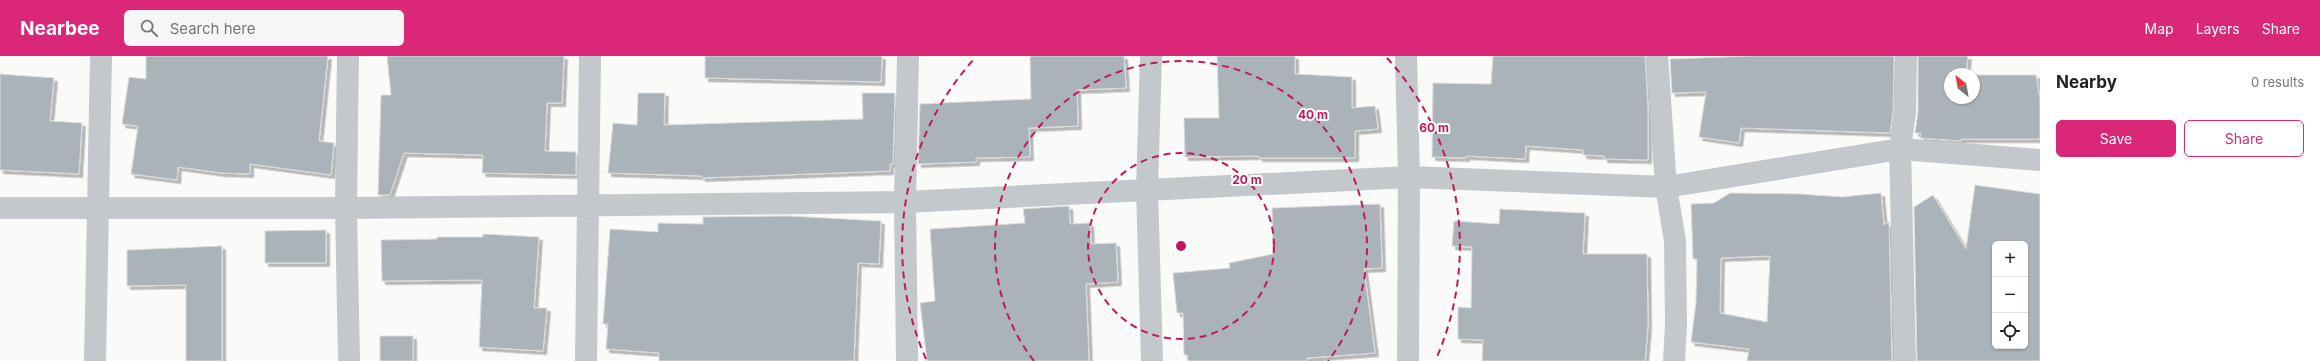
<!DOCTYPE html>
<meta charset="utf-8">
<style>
:root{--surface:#fff;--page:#f6f6f6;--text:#222;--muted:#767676;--line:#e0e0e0;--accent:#db2777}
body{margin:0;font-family:Inter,sans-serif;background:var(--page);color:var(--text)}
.controls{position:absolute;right:12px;bottom:12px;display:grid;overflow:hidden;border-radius:6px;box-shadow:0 1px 3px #0004}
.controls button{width:36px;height:36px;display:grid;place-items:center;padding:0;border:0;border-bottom:1px solid var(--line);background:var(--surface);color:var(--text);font:20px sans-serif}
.compass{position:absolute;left:1944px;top:12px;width:36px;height:36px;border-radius:50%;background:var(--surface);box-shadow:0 1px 3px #0004;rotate:329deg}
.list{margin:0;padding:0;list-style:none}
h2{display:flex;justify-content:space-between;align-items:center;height:52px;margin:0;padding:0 16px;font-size:17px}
h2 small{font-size:13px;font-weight:400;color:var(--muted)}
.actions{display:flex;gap:8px;padding:12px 16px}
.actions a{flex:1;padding:9px 0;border:1px solid var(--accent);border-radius:6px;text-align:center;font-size:14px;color:var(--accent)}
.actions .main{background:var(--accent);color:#fff}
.icon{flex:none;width:22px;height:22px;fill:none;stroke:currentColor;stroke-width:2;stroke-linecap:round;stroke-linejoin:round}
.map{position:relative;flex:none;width:2040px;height:305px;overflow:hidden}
header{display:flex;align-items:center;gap:24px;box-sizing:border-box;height:56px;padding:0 20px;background:var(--accent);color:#fff}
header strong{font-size:19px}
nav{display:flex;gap:22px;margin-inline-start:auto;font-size:14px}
.search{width:280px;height:36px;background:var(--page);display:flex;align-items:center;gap:10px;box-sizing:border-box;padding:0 14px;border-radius:6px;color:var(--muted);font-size:15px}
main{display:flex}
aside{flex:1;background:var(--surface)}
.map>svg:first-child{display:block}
.building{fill:#aab3b9;stroke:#dcdcda;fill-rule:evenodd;filter:url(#shadow)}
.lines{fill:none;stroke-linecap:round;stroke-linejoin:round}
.minor{stroke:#c3c8cc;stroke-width:22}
.ring{fill:none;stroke:#c2185b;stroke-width:2;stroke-dasharray:7 5}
.centre{fill:#c2185b;stroke:#fff;stroke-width:2}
.ring-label{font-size:12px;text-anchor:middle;font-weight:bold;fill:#c2185b;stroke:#fff;stroke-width:4;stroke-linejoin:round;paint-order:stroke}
</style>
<header>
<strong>Nearbee</strong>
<div class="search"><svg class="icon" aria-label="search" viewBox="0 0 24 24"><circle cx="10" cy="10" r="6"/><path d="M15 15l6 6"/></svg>Search here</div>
<nav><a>Map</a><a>Layers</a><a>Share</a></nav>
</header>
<main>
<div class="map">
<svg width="2040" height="305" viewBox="0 0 2040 305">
<defs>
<filter id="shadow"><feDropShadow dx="3.5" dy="3.5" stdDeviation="0" flood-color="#0004"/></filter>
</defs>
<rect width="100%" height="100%" fill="#fafaf8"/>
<path class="building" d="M 146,0 L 328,0 L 319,85 L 334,87 L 331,119 L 250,108 L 250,118 L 221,117 L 178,111 L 177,124 L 131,118 L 138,70 L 122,68 L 129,21 L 146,23 Z
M 387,0 L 564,0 L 562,47 L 547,47 L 545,95 L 576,96 L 576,119 L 482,117 L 483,99 L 404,97 L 390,139 L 378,139 L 381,39 L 391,39 Z
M 705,0 L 882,0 L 881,26 L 705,22 Z
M 1030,0 L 1124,0 L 1126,32 L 1077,34 L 1078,70 L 1029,72 L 1030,101 L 976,102 L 976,106 L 918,108 L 920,48 L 1031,43 Z
M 1217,0 L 1295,0 L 1295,18 L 1352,21 L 1352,52 L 1375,50 L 1378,73 L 1355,75 L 1355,102 L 1259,102 L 1259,100 L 1185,101 L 1184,62 L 1219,62 Z
M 1493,0 L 1645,0 L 1648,52 L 1648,104 L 1604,103 L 1604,100 L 1583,99 L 1583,94 L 1526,90 L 1525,103 L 1466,100 L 1466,102 L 1432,101 L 1433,27 L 1491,28 Z
M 1754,0 L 1894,0 L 1893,55 L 1890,77 L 1741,72 L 1739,87 L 1699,81 L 1706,36 L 1672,37 L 1670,3 Z
M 1918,0 L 1968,0 L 1966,18 L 1950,18 L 1950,42 L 1974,42 L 1974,19 L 2036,19 L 2040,43 L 2040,83 L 1961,83 L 1961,85 L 1920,82 L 1921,77 L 1915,77 L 1918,56 Z
M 0,18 L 54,22 L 50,65 L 82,67 L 79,118 L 0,114 Z
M 638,37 L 665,37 L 664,69 L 863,63 L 862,37 L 895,37 L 893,108 L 890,108 L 890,115 L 702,122 L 702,120 L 608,117 L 613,67 L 637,69 Z
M 1975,129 L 2040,138 L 2040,305 L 1917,305 L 1914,151 L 1933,139 L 1966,193 ZM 1995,188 L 2025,188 L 2025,290 L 1995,290 Z
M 1730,137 L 1801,138 L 1842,141 L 1881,137 L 1884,169 L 1889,166 L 1892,305 L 1747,305 L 1749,293 L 1691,286 L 1696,246 L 1697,203 L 1693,203 L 1691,148 L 1714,147 ZM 1770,200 L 1767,266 L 1720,257 L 1721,202 Z
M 1380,148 L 1382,212 L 1364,213 L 1375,297 L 1307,302 L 1307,305 L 1188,305 L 1187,299 L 1184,299 L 1183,257 L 1177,257 L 1173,217 L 1230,212 L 1229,207 L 1273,198 L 1272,152 Z
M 1069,150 L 1070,168 L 1090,167 L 1091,188 L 1116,187 L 1118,226 L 1086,228 L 1089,305 L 927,305 L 920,247 L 935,245 L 930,173 L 1025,167 L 1023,153 Z
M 1500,153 L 1585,157 L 1583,198 L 1647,198 L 1648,269 L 1645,305 L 1482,305 L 1483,284 L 1458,283 L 1458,251 L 1471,252 L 1472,191 L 1452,190 L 1454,165 L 1499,168 Z
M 789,160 L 881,165 L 879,208 L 858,207 L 854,305 L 659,305 L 659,297 L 606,293 L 608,268 L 603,268 L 610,173 L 658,176 L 658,167 L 703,168 L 703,161 Z
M 326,174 L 326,207 L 265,207 L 265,175 Z
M 483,178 L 539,181 L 534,252 L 547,252 L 543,295 L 479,291 L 482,224 L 382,225 L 381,184 L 437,183 L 437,181 L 483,181 Z
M 222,190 L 222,305 L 186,305 L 186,229 L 127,230 L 127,194 Z
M 380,280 L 413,280 L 413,305 L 380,305 Z"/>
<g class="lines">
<path class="minor" d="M 348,0 L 346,152 L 349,305
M 1151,0 L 1147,133 L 1152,305
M 1406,0 L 1409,121 L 1408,305
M 1657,0 L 1666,131 L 1675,185 L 1676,269 L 1674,305
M 0,152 L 346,152 L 905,146 L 1409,121 L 1666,131 L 1900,93 L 2040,104
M 95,305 L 101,0
M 586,305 L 590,0
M 907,305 L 905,146 L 908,0
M 1905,305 L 1900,93 L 1905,56 L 1906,0"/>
</g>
<g class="ring">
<circle cx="1181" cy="190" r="93"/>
<path d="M1034 305A186 186 0 1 1 1328 305"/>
<path d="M926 303A279 279 0 0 1 975 2M1387 2A279 279 0 0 1 1436 303"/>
</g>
<circle cx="1181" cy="190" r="6" class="centre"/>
<g class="ring-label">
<text x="1313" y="63">40 m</text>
<text x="1434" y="76">60 m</text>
<text x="1247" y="128">20 m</text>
</g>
</svg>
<div class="controls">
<button>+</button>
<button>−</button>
<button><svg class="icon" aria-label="locate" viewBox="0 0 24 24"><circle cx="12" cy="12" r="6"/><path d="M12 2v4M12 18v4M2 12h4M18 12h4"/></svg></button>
</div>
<svg class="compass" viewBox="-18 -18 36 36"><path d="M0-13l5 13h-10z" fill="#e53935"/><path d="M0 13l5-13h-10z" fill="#767676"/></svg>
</div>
<aside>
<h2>Nearby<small>0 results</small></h2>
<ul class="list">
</ul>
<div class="actions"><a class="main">Save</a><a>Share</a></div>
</aside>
</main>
